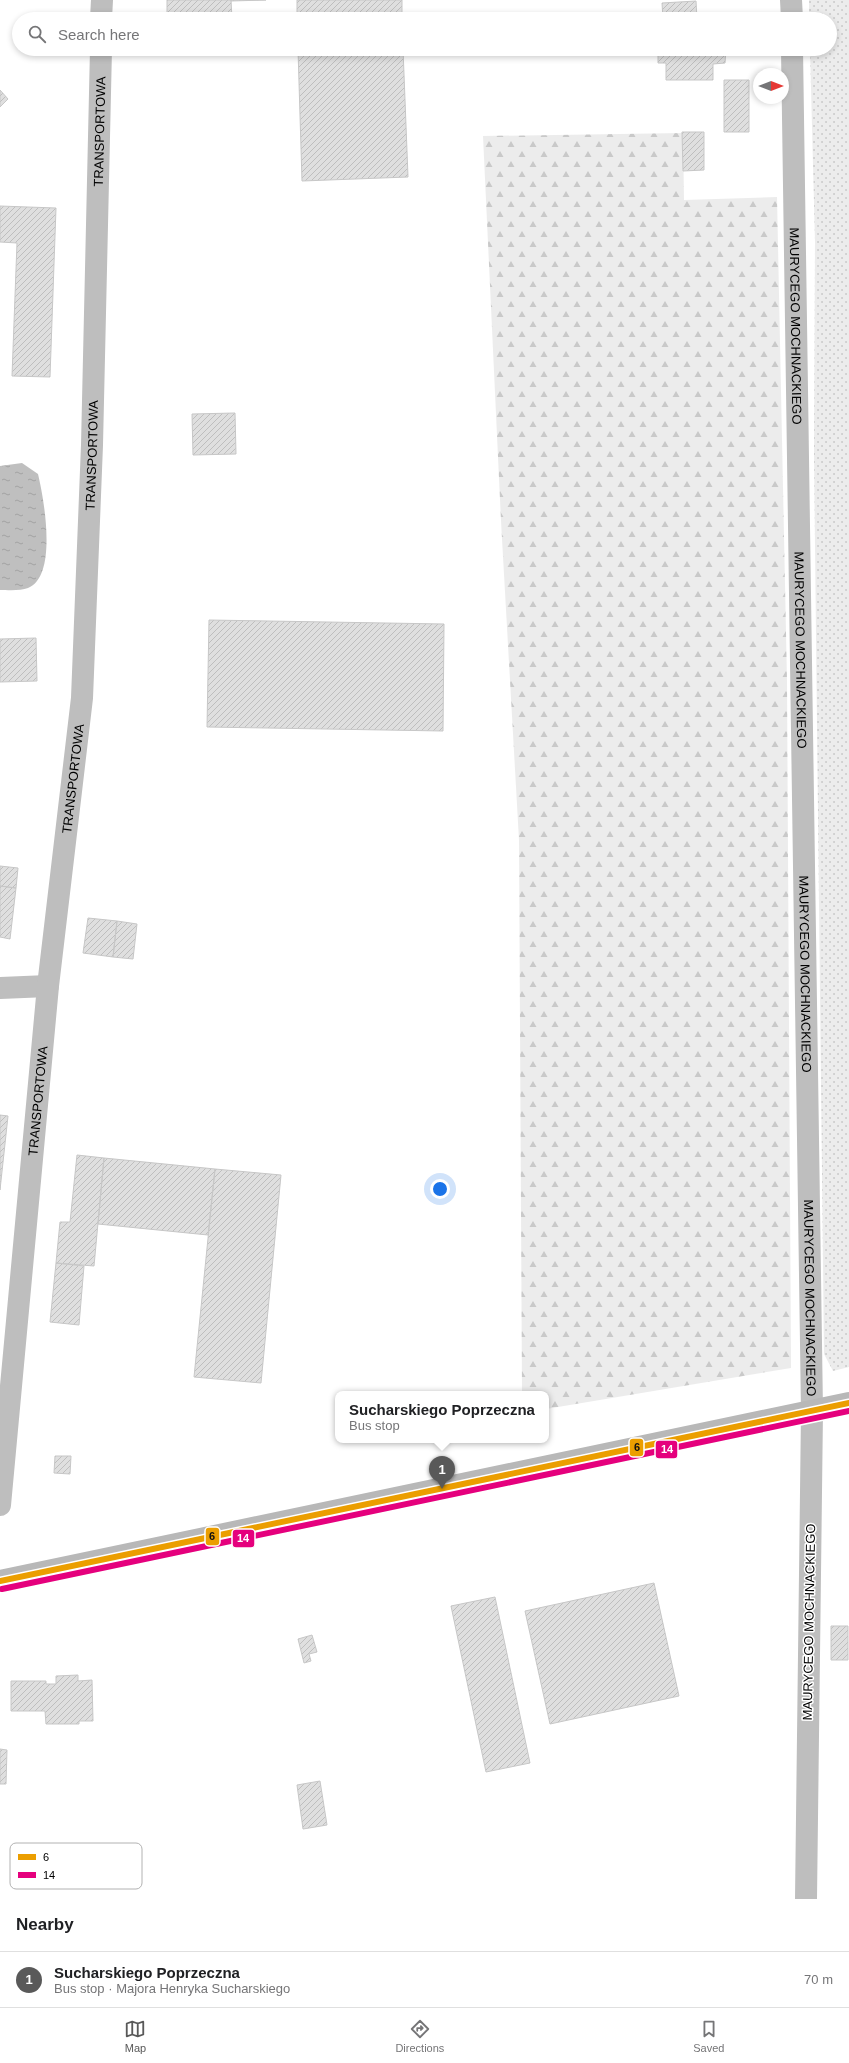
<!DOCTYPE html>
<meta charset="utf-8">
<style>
:root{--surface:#fff;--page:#f6f6f6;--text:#202124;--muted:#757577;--line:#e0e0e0;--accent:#595959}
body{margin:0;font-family:Arial,sans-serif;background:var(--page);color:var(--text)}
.compass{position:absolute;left:753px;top:68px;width:36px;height:36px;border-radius:50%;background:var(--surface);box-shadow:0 2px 6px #0003;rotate:90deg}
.you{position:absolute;left:440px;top:1189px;width:14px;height:14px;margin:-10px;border:3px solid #fff;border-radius:50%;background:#1a73e8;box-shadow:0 0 0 6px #1a73e833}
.badge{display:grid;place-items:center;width:26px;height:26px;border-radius:50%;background:var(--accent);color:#fff;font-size:13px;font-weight:700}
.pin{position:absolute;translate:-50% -33px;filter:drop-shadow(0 1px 2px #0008)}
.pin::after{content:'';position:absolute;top:21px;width:14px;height:12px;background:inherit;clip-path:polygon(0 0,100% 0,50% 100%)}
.popup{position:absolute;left:335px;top:1391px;width:214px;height:52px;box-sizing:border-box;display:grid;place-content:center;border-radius:8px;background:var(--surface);filter:drop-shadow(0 1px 3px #0005);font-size:13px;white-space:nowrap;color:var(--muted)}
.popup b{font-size:15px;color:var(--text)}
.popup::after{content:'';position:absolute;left:50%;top:100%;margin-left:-8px;border:8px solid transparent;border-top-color:var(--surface)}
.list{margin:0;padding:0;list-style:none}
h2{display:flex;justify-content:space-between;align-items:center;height:52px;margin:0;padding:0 16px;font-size:17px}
h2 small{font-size:13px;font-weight:400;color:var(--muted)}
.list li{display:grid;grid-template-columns:26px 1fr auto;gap:12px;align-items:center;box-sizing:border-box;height:56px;padding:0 16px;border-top:1px solid var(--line)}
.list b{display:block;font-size:15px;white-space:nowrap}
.list p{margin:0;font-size:13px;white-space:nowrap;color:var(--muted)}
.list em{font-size:13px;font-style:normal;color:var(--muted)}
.icon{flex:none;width:22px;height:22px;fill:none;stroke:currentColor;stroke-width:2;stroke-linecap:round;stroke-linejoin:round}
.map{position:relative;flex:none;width:849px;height:1899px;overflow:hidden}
.search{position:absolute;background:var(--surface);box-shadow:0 2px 6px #0003;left:12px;right:12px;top:12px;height:44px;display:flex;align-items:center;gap:10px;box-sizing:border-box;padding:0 14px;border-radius:22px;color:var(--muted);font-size:15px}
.sheet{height:108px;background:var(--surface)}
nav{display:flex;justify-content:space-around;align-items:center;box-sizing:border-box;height:56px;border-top:1px solid var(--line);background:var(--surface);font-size:11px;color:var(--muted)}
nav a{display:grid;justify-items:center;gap:2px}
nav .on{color:var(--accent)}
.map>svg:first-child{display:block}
.grass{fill:url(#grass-dots)}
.forest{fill:url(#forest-firs)}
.water{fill:url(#water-ripples)}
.building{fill:url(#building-hatch);stroke:#c7c7c7}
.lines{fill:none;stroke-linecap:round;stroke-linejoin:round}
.street{stroke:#bebebe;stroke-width:22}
.secondary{stroke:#b8b8b8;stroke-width:22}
.bus-1-casing{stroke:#fff;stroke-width:9}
.bus-2-casing{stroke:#fff;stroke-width:9}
.bus-1{stroke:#eb9e00;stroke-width:6}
.bus-2{stroke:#e5007d;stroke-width:6}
.labels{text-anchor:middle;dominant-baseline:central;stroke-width:3;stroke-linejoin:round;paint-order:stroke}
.street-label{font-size:13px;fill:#000;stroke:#fff}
.key{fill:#fff;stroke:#b2b2b2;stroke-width:1}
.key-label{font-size:11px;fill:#000}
.line-badge{stroke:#fff;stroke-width:1.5}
.badge-label{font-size:11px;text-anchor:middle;font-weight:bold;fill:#fff}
.pale-badge-label{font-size:11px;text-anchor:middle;font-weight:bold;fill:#111}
</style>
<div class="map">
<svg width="849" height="1899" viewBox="0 0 849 1899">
<defs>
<pattern id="grass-dots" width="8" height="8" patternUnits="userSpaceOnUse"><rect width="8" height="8" fill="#ececec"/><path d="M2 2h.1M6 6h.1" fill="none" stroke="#c9c9c9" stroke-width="1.8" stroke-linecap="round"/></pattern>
<pattern id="forest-firs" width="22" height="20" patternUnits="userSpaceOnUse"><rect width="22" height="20" fill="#ececec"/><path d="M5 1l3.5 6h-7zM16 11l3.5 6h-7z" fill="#c9c9c9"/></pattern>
<pattern id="water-ripples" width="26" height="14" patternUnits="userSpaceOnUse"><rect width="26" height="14" fill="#bfbfbf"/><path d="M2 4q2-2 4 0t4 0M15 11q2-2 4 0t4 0" fill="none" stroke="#a2a2a2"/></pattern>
<pattern id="building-hatch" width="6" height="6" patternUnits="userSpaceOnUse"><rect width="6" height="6" fill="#dfdfdf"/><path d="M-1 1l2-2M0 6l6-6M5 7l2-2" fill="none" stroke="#bebebe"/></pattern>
</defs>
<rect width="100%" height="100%" fill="#fff"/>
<path class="grass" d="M 809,0 L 849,0 L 849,1367 L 833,1371 L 824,1354 L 814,454 L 815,242 L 810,49 L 830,49 L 830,19 L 809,19 Z"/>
<path class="forest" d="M 683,133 L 684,200 L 777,197 L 787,681 L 791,1368 L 546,1409 L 546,1394 L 522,1394 L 519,840 L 501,521 L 483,136 Z"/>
<path class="water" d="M 22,463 L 38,474 C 44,499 58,576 28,588 C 21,591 8,590 0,590 L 0,466 Z"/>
<path class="building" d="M 167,0 L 231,0 L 232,19 L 167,19 Z
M 231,0 L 266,0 L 231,1 Z
M 297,0 L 402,0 L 402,19 L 297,19 Z
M 696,1 L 697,19 L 663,19 L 662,3 Z
M 298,49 L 403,49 L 408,177 L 302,181 Z
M 658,49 L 726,49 L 725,63 L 713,64 L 713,80 L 666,80 L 666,63 L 658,63 Z
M 724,80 L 749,80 L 749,132 L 724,132 Z
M 0,90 L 8,99 L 0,107 Z
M 682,132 L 704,132 L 704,170 L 683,171 Z
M 0,206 L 56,208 L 50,377 L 12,376 L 17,243 L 0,242 Z
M 235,413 L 236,454 L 193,455 L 192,414 Z
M 209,620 L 444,624 L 443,731 L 207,727 Z
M 36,638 L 37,681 L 0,682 L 0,639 Z
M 0,866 L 18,868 L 16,888 L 0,886 Z
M 0,886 L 16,888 L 10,939 L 0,937 Z
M 88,918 L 117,921 L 113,957 L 83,953 Z
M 117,921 L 137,924 L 133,959 L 113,957 Z
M 0,1115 L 8,1116 L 0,1190 Z
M 77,1155 L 104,1158 L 94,1266 L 56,1263 L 60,1222 L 70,1222 Z
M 104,1158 L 215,1169 L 208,1235 L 98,1224 Z
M 215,1169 L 281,1175 L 261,1383 L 194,1377 Z
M 56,1263 L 84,1266 L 79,1325 L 50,1322 Z
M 55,1456 L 71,1456 L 70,1474 L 54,1473 Z
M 654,1583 L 679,1696 L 550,1724 L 525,1611 Z
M 495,1597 L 530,1763 L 486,1772 L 451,1606 Z
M 831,1626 L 848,1626 L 848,1660 L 831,1660 Z
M 312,1635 L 317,1652 L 309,1654 L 311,1661 L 304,1663 L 298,1639 Z
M 78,1675 L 78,1681 L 92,1680 L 93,1721 L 79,1721 L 79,1724 L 46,1724 L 45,1711 L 11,1711 L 11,1681 L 46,1681 L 46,1684 L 56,1684 L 56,1676 Z
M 0,1749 L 7,1750 L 6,1784 L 0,1784 Z
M 320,1781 L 327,1825 L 303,1829 L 297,1785 Z"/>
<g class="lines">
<g class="street">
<path d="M 791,0 L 792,19"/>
<path d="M 101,19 L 102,0"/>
<path id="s1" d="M 792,49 L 812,1411 L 806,1899"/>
<path d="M 0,988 L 48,986"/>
<path id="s2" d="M 0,1505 L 48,986 L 82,698 L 92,445 L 101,49"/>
</g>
<path class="secondary" d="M 0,1581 L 849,1403"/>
<defs>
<path id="bus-1" d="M 0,1581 L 849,1403"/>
<path id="bus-2" d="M 2,1589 L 849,1411"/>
</defs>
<use href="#bus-1" class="bus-1-casing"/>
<use href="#bus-2" class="bus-2-casing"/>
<use href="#bus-1" class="bus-1"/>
<use href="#bus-2" class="bus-2"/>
</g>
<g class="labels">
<g class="street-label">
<text stroke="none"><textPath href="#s2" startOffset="1378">TRANSPORTOWA</textPath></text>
<text stroke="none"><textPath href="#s1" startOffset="277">MAURYCEGO MOCHNACKIEGO</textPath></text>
<text stroke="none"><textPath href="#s2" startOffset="1054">TRANSPORTOWA</textPath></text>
<text stroke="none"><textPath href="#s1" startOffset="601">MAURYCEGO MOCHNACKIEGO</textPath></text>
<text stroke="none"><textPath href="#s2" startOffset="730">TRANSPORTOWA</textPath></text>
<text stroke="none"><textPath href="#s1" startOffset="925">MAURYCEGO MOCHNACKIEGO</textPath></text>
<text stroke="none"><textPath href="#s2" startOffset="406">TRANSPORTOWA</textPath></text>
<text stroke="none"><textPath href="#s1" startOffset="1249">MAURYCEGO MOCHNACKIEGO</textPath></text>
<text transform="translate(809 1622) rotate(-89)">MAURYCEGO MOCHNACKIEGO</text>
</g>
</g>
<rect x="10" y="1843" width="132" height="46" rx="6" class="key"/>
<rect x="18" y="1854" width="18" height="6" fill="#eb9e00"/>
<rect x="18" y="1872" width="18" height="6" fill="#e5007d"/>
<g class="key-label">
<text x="43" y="1861">6</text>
<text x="43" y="1879">14</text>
</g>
<g class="line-badge">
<rect x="629" y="1438" width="15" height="19" rx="4" fill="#eb9e00"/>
<rect x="655" y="1440" width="23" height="19" rx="4" fill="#e5007d"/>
<rect x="205" y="1527" width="15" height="19" rx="4" fill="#eb9e00"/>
<rect x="232" y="1529" width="23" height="19" rx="4" fill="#e5007d"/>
</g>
<g class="badge-label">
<text x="667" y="1453">14</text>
<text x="243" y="1542">14</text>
</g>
<g class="pale-badge-label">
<text x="637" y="1451">6</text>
<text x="212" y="1540">6</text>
</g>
</svg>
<svg class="compass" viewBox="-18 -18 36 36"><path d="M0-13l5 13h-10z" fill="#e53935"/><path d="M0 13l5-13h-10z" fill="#757577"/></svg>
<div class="you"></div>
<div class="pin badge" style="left:442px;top:1489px">1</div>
<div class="popup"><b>Sucharskiego Poprzeczna</b>Bus stop</div>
<div class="search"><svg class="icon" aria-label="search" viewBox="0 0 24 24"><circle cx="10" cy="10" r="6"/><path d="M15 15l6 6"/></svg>Search here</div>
</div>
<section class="sheet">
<h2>Nearby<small></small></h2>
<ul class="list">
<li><span class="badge">1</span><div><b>Sucharskiego Poprzeczna</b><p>Bus stop · Majora Henryka Sucharskiego</p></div><em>70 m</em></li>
</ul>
</section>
<nav>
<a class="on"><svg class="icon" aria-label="map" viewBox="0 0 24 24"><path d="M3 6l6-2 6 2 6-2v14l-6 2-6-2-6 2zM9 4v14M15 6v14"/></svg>Map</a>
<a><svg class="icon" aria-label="directions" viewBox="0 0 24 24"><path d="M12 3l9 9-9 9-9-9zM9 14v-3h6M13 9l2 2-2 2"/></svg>Directions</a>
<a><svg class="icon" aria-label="saved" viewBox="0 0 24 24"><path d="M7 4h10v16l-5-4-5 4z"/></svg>Saved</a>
</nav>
